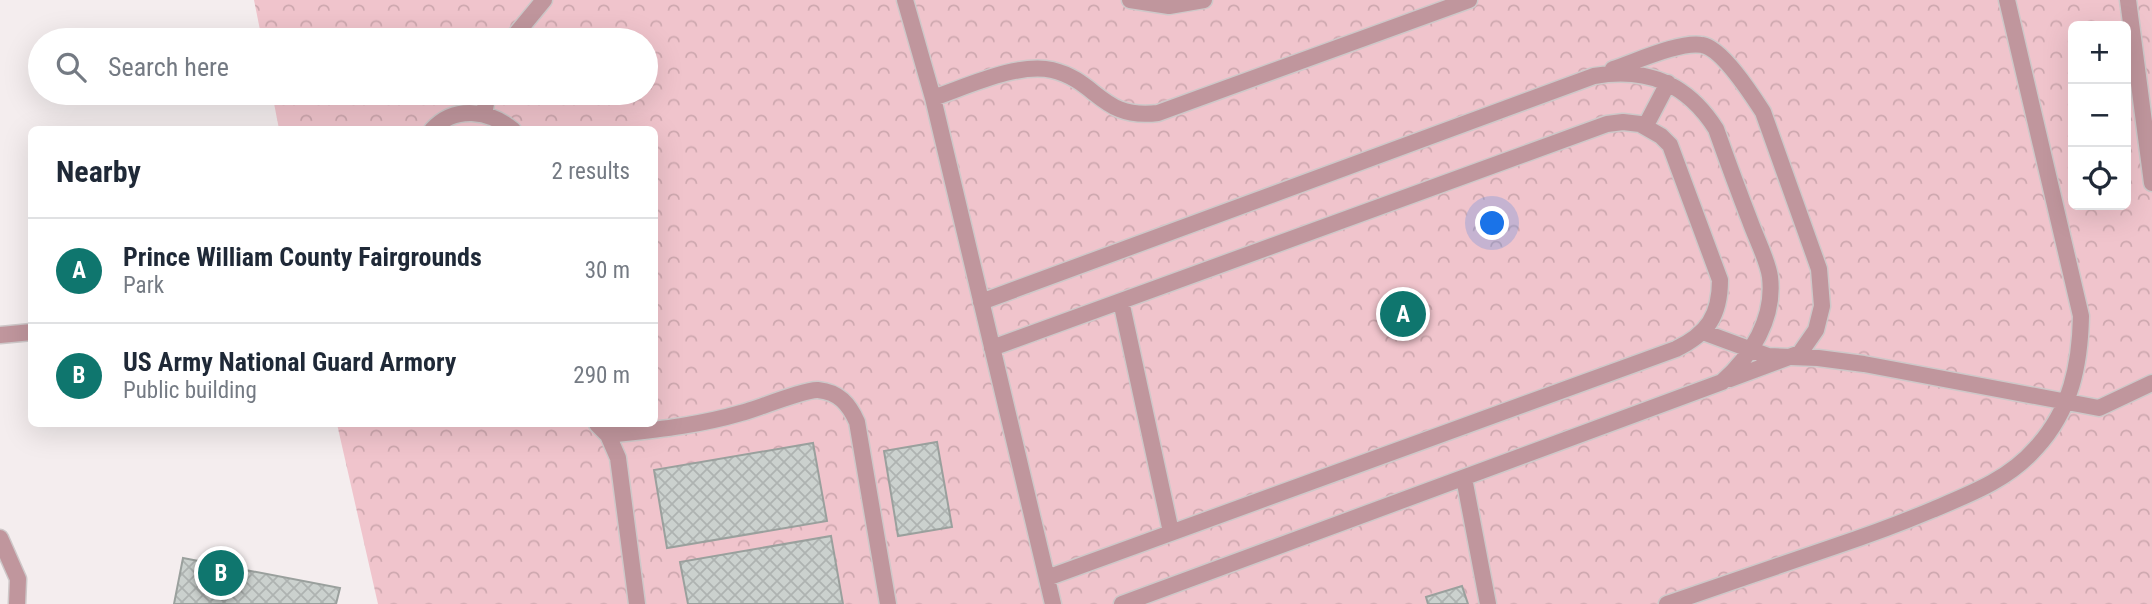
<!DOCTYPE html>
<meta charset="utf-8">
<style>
:root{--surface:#fff;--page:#f2f2f3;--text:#1f2937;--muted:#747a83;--line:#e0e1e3;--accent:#0f766e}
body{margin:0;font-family:"Roboto Condensed",sans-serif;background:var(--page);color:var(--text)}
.controls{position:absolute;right:21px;top:21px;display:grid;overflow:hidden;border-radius:10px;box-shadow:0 7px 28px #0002}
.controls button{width:63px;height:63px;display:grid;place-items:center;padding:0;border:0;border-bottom:2px solid var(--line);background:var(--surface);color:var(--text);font:35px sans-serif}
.you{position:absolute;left:1493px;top:224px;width:24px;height:24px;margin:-18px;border:5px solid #fff;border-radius:50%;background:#1a73e8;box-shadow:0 0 0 10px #1a73e833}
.badge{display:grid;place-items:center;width:46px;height:46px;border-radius:50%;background:var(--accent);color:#fff;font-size:23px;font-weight:700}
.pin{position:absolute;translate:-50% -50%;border:4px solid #fff;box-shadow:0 2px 7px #0006}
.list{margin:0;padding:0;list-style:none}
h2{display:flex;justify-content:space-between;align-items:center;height:91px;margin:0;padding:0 28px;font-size:30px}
h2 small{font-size:23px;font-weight:400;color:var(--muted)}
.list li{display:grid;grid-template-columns:46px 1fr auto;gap:21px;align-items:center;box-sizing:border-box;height:105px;padding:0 28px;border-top:2px solid var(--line)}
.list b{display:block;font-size:26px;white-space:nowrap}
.list p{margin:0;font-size:23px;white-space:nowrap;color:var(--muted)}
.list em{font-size:23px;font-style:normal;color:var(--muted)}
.icon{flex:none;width:38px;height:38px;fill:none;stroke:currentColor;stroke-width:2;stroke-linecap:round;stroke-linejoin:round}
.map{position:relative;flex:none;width:2152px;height:604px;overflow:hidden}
.search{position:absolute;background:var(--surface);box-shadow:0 7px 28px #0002;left:28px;top:28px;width:630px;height:77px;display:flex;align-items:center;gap:18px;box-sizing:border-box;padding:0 24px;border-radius:38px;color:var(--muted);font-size:26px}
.panel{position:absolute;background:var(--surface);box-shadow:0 7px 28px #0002;left:28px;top:126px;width:630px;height:301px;border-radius:10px}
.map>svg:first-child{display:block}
.forest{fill:url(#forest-crowns);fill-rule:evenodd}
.building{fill:url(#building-cross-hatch);stroke:#9aa09d;stroke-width:2}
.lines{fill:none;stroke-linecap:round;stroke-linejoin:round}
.service-casing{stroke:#cec8c9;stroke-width:19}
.service{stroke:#c0969d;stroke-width:16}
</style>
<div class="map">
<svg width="2152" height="604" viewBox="0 0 2152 604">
<defs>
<pattern id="forest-crowns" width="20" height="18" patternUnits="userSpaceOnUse" patternTransform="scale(1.75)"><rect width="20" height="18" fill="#f0c4cc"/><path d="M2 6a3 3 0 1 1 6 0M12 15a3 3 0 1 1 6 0" fill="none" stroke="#cea8af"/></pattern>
<pattern id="building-cross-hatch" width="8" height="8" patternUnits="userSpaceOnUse" patternTransform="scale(1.75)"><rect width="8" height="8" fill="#cbd1ce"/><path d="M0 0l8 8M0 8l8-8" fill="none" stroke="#aeb3b1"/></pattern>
</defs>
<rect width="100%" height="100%" fill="#f4edee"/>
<path class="forest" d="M 254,0 L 2152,0 L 2152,604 L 378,604 L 337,424 L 654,424 L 654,130 L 279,129 L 272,93 L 646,93 L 646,40 L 262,40 ZM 2073,26 L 2126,26 L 2126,205 L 2073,205 Z"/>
<path class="building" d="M 937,442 L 952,527 L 898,536 L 884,451 Z
M 813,443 L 827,521 L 667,548 L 654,470 Z
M 831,536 L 843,604 L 688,604 L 680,562 Z
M 183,558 L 340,588 L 336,604 L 174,604 Z
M 1462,586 L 1468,604 L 1428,604 L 1426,597 Z"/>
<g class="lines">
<defs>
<path id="service" d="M 905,0 L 933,98 L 1053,604
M 1130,0 L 1169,6 L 1204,0
M 2128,0 L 2152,183
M 511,40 L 544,0
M 1613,69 C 1635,62 1680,41 1702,45 C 1722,48 1752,95 1763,112 L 1819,269 L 1822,306 L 1816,330 L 1800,353 L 1730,379
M 933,98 C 966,87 1018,62 1052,70 C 1098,81 1101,120 1158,113 L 1469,0
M 484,114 L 488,93
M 1645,127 L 1668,83
M 432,130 C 455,105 489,110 513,130
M 1121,301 L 1171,532
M 981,302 L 1594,76 C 1647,67 1687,83 1716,129 C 1727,160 1738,190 1750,221 C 1756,238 1768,261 1770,277 C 1775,319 1751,356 1722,382 L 1122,604
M 1703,332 L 1768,356 L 1818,358 L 1864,364 L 2099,408 L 2152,383
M 0,335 L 32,332
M 992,348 L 1607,124 L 1623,122 L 1640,124 L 1661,136 L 1670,145 L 1720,280 C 1720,316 1707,334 1676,349 L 1047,578
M 597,424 L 608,435 C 653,430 697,426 741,413 C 757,409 805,389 818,390 C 839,392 849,404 857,422 L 888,604
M 608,435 L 618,458 L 637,604
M 1464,478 L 1488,604
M 0,538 L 18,579 L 17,604
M 1667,604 C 1722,585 1778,566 1833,547 C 1866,536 1899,524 1932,510 C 1970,494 2008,480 2036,448 C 2071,410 2080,365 2081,316 L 2007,0"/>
</defs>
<use href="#service" class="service-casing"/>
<use href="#service" class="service"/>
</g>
</svg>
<div class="controls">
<button>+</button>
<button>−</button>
<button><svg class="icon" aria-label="locate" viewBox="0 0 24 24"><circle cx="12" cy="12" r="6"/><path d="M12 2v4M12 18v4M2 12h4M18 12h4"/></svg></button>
</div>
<div class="you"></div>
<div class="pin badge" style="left:1403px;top:314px">A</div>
<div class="pin badge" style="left:221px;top:573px">B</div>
<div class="search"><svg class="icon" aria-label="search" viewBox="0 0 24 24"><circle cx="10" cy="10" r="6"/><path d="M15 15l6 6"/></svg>Search here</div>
<section class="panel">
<h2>Nearby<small>2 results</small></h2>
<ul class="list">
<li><span class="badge">A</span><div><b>Prince William County Fairgrounds</b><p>Park</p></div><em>30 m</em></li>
<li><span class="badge">B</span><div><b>US Army National Guard Armory</b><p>Public building</p></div><em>290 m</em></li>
</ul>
</section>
</div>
